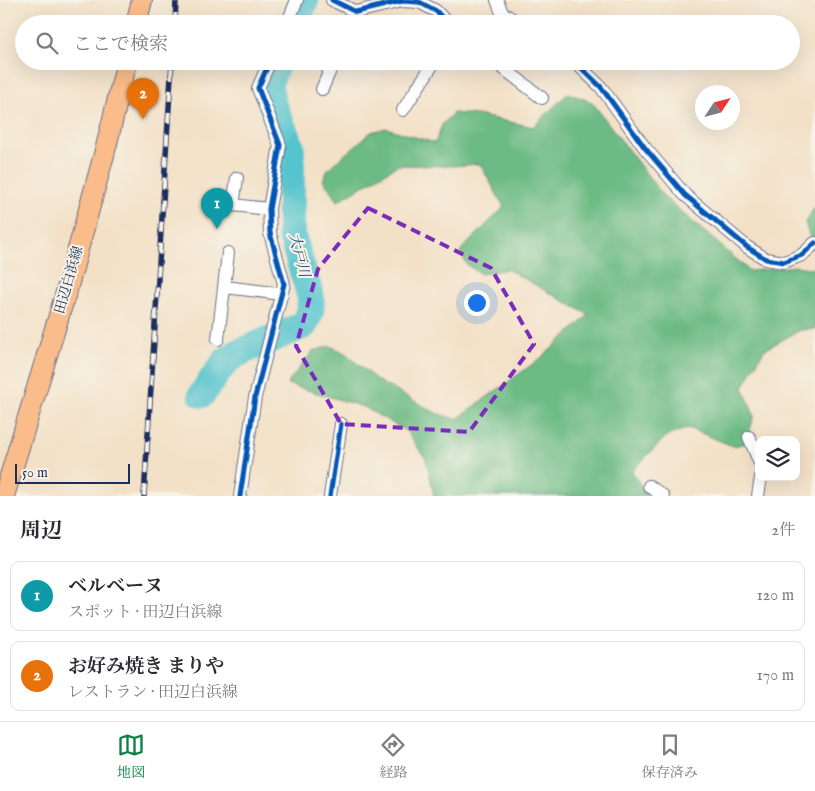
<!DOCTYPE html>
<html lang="ja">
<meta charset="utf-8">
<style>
:root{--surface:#fff;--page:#f7f7f7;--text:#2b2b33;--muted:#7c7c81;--line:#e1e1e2;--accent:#0b8043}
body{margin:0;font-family:"IM FELL English","Noto Serif JP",serif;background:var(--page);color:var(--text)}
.controls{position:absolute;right:15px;bottom:15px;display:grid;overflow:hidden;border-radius:10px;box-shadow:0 5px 20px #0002}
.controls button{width:45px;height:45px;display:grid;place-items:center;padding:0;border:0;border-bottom:1px solid var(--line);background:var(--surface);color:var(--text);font:25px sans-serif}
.compass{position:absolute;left:695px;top:85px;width:45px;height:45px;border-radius:50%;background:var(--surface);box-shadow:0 5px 20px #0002;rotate:54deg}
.scale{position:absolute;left:15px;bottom:12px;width:115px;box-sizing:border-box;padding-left:5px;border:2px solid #1b2f5e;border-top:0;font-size:14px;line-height:18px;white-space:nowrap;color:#1b2f5e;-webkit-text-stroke:4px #f7f3e8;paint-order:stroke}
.you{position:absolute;left:476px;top:302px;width:18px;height:18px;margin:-12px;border:4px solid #fff;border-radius:50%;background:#1a73e8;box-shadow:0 0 0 8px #1a73e833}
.badge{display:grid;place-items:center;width:32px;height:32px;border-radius:50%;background:var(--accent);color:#fff;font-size:16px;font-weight:700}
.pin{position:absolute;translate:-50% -41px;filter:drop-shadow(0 1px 2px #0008)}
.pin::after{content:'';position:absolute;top:26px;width:18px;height:15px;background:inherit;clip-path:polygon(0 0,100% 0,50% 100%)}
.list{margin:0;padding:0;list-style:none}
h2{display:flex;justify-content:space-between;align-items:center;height:65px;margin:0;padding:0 20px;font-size:21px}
h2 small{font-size:16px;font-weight:400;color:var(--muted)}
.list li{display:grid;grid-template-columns:32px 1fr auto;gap:15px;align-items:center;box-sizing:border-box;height:70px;margin:0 10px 10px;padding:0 10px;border:1px solid var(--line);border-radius:10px}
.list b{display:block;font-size:19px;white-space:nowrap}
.list p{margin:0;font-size:16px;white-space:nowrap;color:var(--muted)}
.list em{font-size:16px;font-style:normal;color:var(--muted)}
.icon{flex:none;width:28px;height:28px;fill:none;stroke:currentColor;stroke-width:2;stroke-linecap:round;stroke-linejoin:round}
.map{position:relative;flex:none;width:815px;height:496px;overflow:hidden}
.search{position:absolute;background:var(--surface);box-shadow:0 5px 20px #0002;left:15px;right:15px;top:15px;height:55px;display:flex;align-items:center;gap:12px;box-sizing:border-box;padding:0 18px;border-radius:28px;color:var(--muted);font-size:19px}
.sheet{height:225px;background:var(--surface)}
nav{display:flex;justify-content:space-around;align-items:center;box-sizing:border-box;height:70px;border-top:1px solid var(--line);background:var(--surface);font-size:14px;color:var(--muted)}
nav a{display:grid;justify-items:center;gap:2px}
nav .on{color:var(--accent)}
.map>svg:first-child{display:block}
.forest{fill:#6dbb84;stroke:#447571}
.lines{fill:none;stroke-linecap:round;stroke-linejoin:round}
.river{stroke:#57c4cd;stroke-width:28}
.street-casing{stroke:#676d83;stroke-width:14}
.primary-casing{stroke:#676d83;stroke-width:22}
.street{stroke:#fff;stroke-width:12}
.primary{stroke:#f9bc8a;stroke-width:20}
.rail-casing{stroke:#1b2f5e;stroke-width:5.5}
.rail{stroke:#f7f3e8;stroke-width:4;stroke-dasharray:11;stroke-linecap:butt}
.cycleway-casing{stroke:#f7f3e8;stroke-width:8}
.cycleway{stroke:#0057b8;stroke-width:5}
.marked{fill:none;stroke:#7b2cbf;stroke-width:4;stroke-dasharray:10 6;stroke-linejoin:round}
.labels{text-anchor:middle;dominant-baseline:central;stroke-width:4;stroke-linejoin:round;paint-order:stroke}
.street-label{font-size:14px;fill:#1b2f5e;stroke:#f7f3e8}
.water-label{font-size:15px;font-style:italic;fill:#2a547a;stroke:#f7f3e8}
</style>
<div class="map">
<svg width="815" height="496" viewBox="0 0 815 496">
<rect width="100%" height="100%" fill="#f7f3e8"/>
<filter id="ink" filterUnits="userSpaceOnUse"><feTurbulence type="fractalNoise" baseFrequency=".02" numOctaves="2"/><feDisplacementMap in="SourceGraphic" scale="10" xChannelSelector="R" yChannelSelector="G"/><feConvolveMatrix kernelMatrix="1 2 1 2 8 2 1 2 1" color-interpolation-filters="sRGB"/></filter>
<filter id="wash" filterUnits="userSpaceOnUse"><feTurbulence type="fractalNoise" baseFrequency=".0096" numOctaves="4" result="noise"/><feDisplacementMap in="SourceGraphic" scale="20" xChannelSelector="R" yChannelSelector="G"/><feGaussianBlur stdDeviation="1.12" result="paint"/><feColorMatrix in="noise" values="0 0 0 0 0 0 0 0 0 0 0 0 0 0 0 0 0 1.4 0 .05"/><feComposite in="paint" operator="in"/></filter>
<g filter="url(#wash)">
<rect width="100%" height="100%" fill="#f3e1c7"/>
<path class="forest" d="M 568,93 L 592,102 L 664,197 L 750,271 L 796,266 L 815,269 L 815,329 L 800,330 L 764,350 L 743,387 L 754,415 L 747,443 L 733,446 L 688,428 L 667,436 L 632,471 L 647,496 L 434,496 L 426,459 L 406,431 L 364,407 L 287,384 L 313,351 L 330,346 L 345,353 L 378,381 L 438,414 L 457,419 L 541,358 L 589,315 L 507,269 L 481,274 L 467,265 L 460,251 L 504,207 L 480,164 L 452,166 L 398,165 L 338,201 L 323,180 L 328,169 L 371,132 L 386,128 L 435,143 L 443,123 L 453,113 L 477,115 L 533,127 Z
M 815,207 L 815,255 L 805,222 Z"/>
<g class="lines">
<path class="river" d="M 295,24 L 305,0
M 202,394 L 225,362 L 238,353 L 304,325 L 310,313 L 311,298 L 291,233 L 291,147 L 273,106 L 268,84 L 278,61"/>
</g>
</g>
<g filter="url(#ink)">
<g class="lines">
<defs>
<path id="street" d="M 332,0 L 356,12 L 402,1 L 419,2 L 436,11 L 448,24
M 497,0 L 502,13 L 521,24
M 287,24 L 297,0
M 351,24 L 356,12
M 494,61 L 542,98
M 574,61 L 601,87 L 645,148 L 685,195 L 747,247 L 766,259 L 784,262 L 802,255 L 815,243
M 322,89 L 334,61
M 403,110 L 435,61
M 237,178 L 233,205 L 269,209
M 225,287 L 282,294
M 218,339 L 228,253
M 749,437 L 759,461
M 649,486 L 663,496
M 240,496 L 255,397 L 284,284 L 270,233 L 269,209 L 280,145 L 258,88 L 270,61
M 330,496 L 341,424
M 758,496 L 761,477"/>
<path id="primary" d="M 136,24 L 142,0
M 4,496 L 68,286 L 105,151 L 127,61"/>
</defs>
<use href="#street" class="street-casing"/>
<use href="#primary" class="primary-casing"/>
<use href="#street" class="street"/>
<use href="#primary" class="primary"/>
<defs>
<path id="rail" d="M 175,24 L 176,0
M 144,496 L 172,61"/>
</defs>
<use href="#rail" class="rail-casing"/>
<use href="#rail" class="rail"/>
<defs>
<path id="cycleway" d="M 332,0 L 356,12 L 402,1 L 419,2 L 436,11 L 448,24
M 574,61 L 601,87 L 645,148 L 685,195 L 747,247 L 766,259 L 784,262 L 802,255 L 815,243
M 240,496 L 255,397 L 284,284 L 270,233 L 269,209 L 280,145 L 258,88 L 270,61
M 330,496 L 341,424"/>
</defs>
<use href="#cycleway" class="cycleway-casing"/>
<use href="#cycleway" class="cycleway"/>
</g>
</g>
<path class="marked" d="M 368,208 L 491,268 L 534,344 L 469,432 L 341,424 L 296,346 L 318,269 Z"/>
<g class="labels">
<g class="street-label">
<text transform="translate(69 280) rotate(-74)">田辺白浜線</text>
</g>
<g class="water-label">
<text transform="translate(299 255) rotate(75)">大戸川</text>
</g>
</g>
</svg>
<div class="controls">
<button><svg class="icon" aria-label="layers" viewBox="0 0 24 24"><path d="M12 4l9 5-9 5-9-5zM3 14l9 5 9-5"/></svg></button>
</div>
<svg class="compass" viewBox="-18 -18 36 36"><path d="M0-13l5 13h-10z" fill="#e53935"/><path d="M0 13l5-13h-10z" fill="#7c7c81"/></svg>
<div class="scale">50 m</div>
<div class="you"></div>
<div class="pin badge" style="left:217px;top:229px;background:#0f9aa8">1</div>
<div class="pin badge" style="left:143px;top:119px;background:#e8710a">2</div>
<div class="search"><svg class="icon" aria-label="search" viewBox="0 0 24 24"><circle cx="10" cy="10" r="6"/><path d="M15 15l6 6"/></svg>ここで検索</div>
</div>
<section class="sheet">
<h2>周辺<small>2件</small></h2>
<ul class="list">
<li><span class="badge" style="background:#0f9aa8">1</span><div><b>ベルベーヌ</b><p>スポット · 田辺白浜線</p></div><em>120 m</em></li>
<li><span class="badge" style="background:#e8710a">2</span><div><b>お好み焼き まりや</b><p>レストラン · 田辺白浜線</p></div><em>170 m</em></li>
</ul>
</section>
<nav>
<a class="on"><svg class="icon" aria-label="map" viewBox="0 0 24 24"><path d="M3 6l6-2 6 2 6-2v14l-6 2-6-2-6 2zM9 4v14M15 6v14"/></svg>地図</a>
<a><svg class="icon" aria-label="directions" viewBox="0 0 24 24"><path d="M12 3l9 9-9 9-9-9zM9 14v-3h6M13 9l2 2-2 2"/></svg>経路</a>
<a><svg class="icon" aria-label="saved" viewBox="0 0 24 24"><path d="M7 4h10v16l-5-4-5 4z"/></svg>保存済み</a>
</nav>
